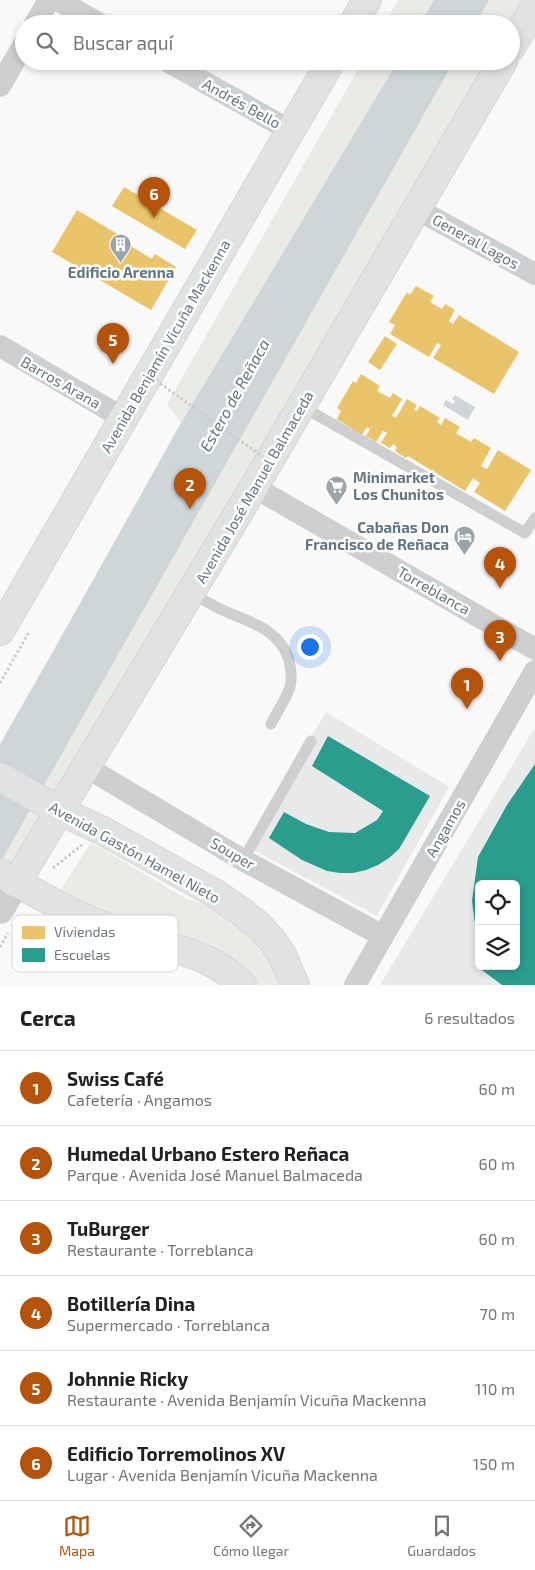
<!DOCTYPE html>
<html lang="es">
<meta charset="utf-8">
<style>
:root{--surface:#fff;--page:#f2f2f2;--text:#202124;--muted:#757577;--line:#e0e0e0;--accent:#b45309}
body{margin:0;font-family:"Exo 2",sans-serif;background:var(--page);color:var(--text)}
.controls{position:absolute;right:15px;bottom:15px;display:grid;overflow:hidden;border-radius:8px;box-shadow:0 2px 8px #0003}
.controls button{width:45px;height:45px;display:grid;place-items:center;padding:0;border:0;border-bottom:1px solid var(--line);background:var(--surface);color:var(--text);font:25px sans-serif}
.you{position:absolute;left:309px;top:646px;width:18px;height:18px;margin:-12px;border:4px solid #fff;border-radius:50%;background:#1a73e8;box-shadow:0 0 0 8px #1a73e833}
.badge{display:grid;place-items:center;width:32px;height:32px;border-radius:50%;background:var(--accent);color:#fff;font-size:16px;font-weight:700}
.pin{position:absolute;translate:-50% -41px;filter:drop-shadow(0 1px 2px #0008)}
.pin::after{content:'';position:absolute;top:26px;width:18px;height:15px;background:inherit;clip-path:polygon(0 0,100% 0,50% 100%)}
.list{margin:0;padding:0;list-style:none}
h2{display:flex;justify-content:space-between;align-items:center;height:65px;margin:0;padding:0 20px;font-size:21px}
h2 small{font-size:16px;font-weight:400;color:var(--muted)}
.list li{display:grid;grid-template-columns:32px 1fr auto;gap:15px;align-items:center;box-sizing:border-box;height:75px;padding:0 20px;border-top:1px solid var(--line)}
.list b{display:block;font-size:19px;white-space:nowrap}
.list p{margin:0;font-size:16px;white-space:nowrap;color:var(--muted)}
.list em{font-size:16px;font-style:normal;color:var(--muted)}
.icon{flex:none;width:28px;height:28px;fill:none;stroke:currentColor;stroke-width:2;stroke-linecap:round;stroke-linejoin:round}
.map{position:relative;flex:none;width:535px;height:985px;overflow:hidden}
.search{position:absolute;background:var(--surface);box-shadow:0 2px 8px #0003;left:15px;right:15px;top:15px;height:55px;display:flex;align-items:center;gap:12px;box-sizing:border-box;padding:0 18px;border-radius:28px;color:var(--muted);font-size:19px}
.sheet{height:515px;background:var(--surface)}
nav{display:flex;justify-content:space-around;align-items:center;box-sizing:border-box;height:70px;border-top:1px solid var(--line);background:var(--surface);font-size:14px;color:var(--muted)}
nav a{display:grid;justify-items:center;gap:2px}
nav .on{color:var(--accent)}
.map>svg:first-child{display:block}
.built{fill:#e8e9e9;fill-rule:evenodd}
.green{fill:#e8ebe6}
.water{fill:#ced6d9}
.homes{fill:#e9c46a}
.schools{fill:#2a9d8f}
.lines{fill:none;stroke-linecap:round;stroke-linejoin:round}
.secondary-casing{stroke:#d5d6d7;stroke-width:30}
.path{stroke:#cbcccd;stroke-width:3;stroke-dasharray:2.5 2.5;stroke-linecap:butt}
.service{stroke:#cecfd0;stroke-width:11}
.minor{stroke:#cecfd0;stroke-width:22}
.tertiary{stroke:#cecfd0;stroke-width:28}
.secondary{stroke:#e1e2e2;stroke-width:28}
.path-bridge{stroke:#cbcccd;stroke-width:3;stroke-dasharray:2.5 2.5;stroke-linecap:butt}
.labels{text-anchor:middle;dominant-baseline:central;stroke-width:5;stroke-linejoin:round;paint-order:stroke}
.street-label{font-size:15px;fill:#657683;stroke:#fff}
.poi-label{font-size:15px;font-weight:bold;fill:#657683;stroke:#fff}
.water-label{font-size:16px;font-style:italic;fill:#60757c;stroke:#fff}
.key{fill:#fff;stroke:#d1d6da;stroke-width:1}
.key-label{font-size:14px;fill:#657683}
</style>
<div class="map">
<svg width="535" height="985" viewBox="0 0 535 985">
<rect width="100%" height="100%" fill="#f9f9f9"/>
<path class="built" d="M 326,712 L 449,787 L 377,916 L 246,846 Z
M 535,727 L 535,985 L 380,985 L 491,801 ZM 479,884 L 516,884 L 516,966 L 479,966 Z"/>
<path class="green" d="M 398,0 L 530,0 L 511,24 L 384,24 Z
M 363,61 L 496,61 L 0,892 L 0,760 L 198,396 L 181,423 L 167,404 Z
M 90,844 L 96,845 L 185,898 L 218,910 L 245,931 L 268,961 L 279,985 L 257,985 L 254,981 L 211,944 L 167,930 L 114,916 L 61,889 Z"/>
<path class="water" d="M 434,0 L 489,0 L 475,24 L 420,24 Z
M 398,61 L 454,61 L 0,863 L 0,744 L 55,648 L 181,423 Z
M 455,395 L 475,407 L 468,420 L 443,405 L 446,400 L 453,404 L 455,401 L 452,399 Z"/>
<path class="homes" d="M 124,187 L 197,230 L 185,249 L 112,206 Z
M 77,210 L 131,242 L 129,245 L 152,259 L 155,254 L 176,267 L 151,310 L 52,252 Z
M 416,286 L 434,296 L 430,302 L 442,309 L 445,304 L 455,310 L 449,321 L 453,324 L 459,315 L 519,352 L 494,394 L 433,358 L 441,345 L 437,343 L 429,357 L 390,334 L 395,325 L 389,322 L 407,292 L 410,295 Z
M 385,336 L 397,344 L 380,370 L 368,362 Z
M 361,374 L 380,386 L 377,391 L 390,398 L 393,393 L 402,399 L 392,416 L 396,418 L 407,399 L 417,405 L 414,410 L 417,411 L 420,406 L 440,418 L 437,422 L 441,425 L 445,418 L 460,427 L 456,433 L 471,442 L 474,438 L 491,448 L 481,466 L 487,469 L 498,450 L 531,470 L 505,511 L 474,492 L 480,483 L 473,478 L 465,491 L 408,456 L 406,458 L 395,451 L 397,447 L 393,444 L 390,448 L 381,443 L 387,433 L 383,431 L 376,442 L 366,436 L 370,429 L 367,427 L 362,435 L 337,419 L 341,411 L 337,408 L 353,381 L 356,383 Z"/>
<path class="schools" d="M 328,736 L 430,796 L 399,849 L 389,858 L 378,865 L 366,870 L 353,873 L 340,873 L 327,871 L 302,860 L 269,838 L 284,812 L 306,824 L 329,832 L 355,833 L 377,820 L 383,811 L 312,766 Z
M 535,764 L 535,985 L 502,985 L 482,970 L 481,966 L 516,966 L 516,884 L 479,884 L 478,946 L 472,901 L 478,857 L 507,805 Z"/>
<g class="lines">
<defs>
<path id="secondary" d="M 353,24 L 367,0
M 511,47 L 535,7
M 0,631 L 331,61
M 0,777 L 60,811 L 103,831 L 216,894 L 242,912 L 258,925 L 272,940 L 283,957 L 295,985
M 0,873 C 37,894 74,915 113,930 C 159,948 205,947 242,985
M 16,883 L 254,487 L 503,61"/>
</defs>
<use href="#secondary" class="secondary-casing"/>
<path class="path" d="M 0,683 L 29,632
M 53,868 L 82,845
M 0,947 L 8,933"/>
<path class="service" d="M 301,406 L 525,533 L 535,518
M 191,593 C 200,598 209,603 218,608 C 245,621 279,627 289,660 C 291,668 292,678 290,687 C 286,699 277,712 271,724
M 243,860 L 311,741"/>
<path class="minor" d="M 58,0 L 100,24
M 35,24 L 49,0
M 167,61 L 291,131
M 0,86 L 24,44
M 417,209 L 535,274
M 0,346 L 123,418
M 254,487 L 535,649
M 86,767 L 243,860 L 383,936
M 355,985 L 535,671"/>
<path class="tertiary" d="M 0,910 L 16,883"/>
<use href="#secondary" class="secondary"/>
<path class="path-bridge" d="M 148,375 L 269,461"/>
</g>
<defs>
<symbol id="building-pin" viewBox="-11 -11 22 30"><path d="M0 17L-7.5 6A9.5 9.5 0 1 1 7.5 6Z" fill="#99a4ac" stroke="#fff"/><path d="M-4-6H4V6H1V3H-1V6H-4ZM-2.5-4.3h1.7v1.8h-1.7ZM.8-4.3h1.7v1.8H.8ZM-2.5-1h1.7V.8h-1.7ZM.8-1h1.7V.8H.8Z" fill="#fff"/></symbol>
<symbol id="supermarket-pin" viewBox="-11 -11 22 30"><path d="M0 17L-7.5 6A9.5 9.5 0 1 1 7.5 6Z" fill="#99a4ac" stroke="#fff"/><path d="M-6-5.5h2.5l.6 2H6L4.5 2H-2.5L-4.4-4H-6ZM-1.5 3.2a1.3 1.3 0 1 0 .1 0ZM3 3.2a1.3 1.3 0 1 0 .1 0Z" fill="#fff"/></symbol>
<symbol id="hotel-pin" viewBox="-11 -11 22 30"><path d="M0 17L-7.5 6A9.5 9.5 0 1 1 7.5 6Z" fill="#99a4ac" stroke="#fff"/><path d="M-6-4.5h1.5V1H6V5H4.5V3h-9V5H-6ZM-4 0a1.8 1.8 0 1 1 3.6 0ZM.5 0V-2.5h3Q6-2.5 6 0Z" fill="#fff"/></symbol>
</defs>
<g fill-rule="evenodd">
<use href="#building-pin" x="108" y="232" width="25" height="34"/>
<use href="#supermarket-pin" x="324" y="474" width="25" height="34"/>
<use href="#hotel-pin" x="452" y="524" width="25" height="34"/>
</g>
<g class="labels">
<g class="street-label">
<text transform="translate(242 103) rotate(29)">Andrés Bello</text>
<text transform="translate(476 241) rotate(29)">General Lagos</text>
<text transform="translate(165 346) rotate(-60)">Avenida Benjamín Vicuña Mackenna</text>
<text transform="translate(61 382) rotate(30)">Barros Arana</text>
<text transform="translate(254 487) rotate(-60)">Avenida José Manuel Balmaceda</text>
<text transform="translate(434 590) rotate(30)">Torreblanca</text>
<text transform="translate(445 828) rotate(-60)">Angamos</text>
<text transform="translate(135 852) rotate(29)">Avenida Gastón Hamel Nieto</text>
<text transform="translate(233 853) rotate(30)">Souper</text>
</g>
<g class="poi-label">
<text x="121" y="272">Edificio Arenna</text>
<text x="353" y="477" text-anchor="start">Minimarket<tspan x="353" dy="17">Los Chunitos</tspan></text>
<text x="449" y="527" text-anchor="end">Cabañas Don<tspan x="449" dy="17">Francisco de Reñaca</tspan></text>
</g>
<g class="water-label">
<text transform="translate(234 395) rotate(-61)">Estero de Reñaca</text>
</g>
</g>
<rect x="12" y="915" width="166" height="57" rx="8" class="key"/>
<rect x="22" y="926" width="23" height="13" fill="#e9c46a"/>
<rect x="22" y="948" width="23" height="14" fill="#2a9d8f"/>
<g class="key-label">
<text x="54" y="937">Viviendas</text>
<text x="54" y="960">Escuelas</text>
</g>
</svg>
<div class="controls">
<button><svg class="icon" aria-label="locate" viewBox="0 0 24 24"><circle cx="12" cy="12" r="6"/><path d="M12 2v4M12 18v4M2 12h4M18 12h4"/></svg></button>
<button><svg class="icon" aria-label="layers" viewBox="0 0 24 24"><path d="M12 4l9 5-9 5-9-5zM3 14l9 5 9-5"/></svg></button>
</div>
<div class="you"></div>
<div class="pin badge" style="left:467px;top:709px">1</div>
<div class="pin badge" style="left:190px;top:509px">2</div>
<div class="pin badge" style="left:500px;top:661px">3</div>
<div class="pin badge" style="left:500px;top:588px">4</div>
<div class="pin badge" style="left:113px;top:364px">5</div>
<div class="pin badge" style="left:154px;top:218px">6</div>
<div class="search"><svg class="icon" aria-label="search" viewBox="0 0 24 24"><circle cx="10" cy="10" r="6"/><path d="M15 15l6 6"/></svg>Buscar aquí</div>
</div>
<section class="sheet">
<h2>Cerca<small>6 resultados</small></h2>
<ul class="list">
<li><span class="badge">1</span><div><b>Swiss Café</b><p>Cafetería · Angamos</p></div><em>60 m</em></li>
<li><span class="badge">2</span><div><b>Humedal Urbano Estero Reñaca</b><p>Parque · Avenida José Manuel Balmaceda</p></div><em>60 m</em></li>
<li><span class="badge">3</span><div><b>TuBurger</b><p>Restaurante · Torreblanca</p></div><em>60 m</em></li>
<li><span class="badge">4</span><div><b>Botillería Dina</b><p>Supermercado · Torreblanca</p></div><em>70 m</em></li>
<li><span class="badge">5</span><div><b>Johnnie Ricky</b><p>Restaurante · Avenida Benjamín Vicuña Mackenna</p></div><em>110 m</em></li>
<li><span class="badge">6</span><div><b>Edificio Torremolinos XV</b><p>Lugar · Avenida Benjamín Vicuña Mackenna</p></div><em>150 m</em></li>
</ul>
</section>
<nav>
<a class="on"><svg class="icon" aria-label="map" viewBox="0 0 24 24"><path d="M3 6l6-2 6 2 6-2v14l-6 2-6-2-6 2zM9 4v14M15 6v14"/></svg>Mapa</a>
<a><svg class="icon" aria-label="directions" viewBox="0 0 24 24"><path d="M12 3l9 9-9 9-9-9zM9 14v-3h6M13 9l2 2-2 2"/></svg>Cómo llegar</a>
<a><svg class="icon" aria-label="saved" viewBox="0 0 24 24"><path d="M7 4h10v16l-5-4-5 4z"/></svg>Guardados</a>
</nav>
